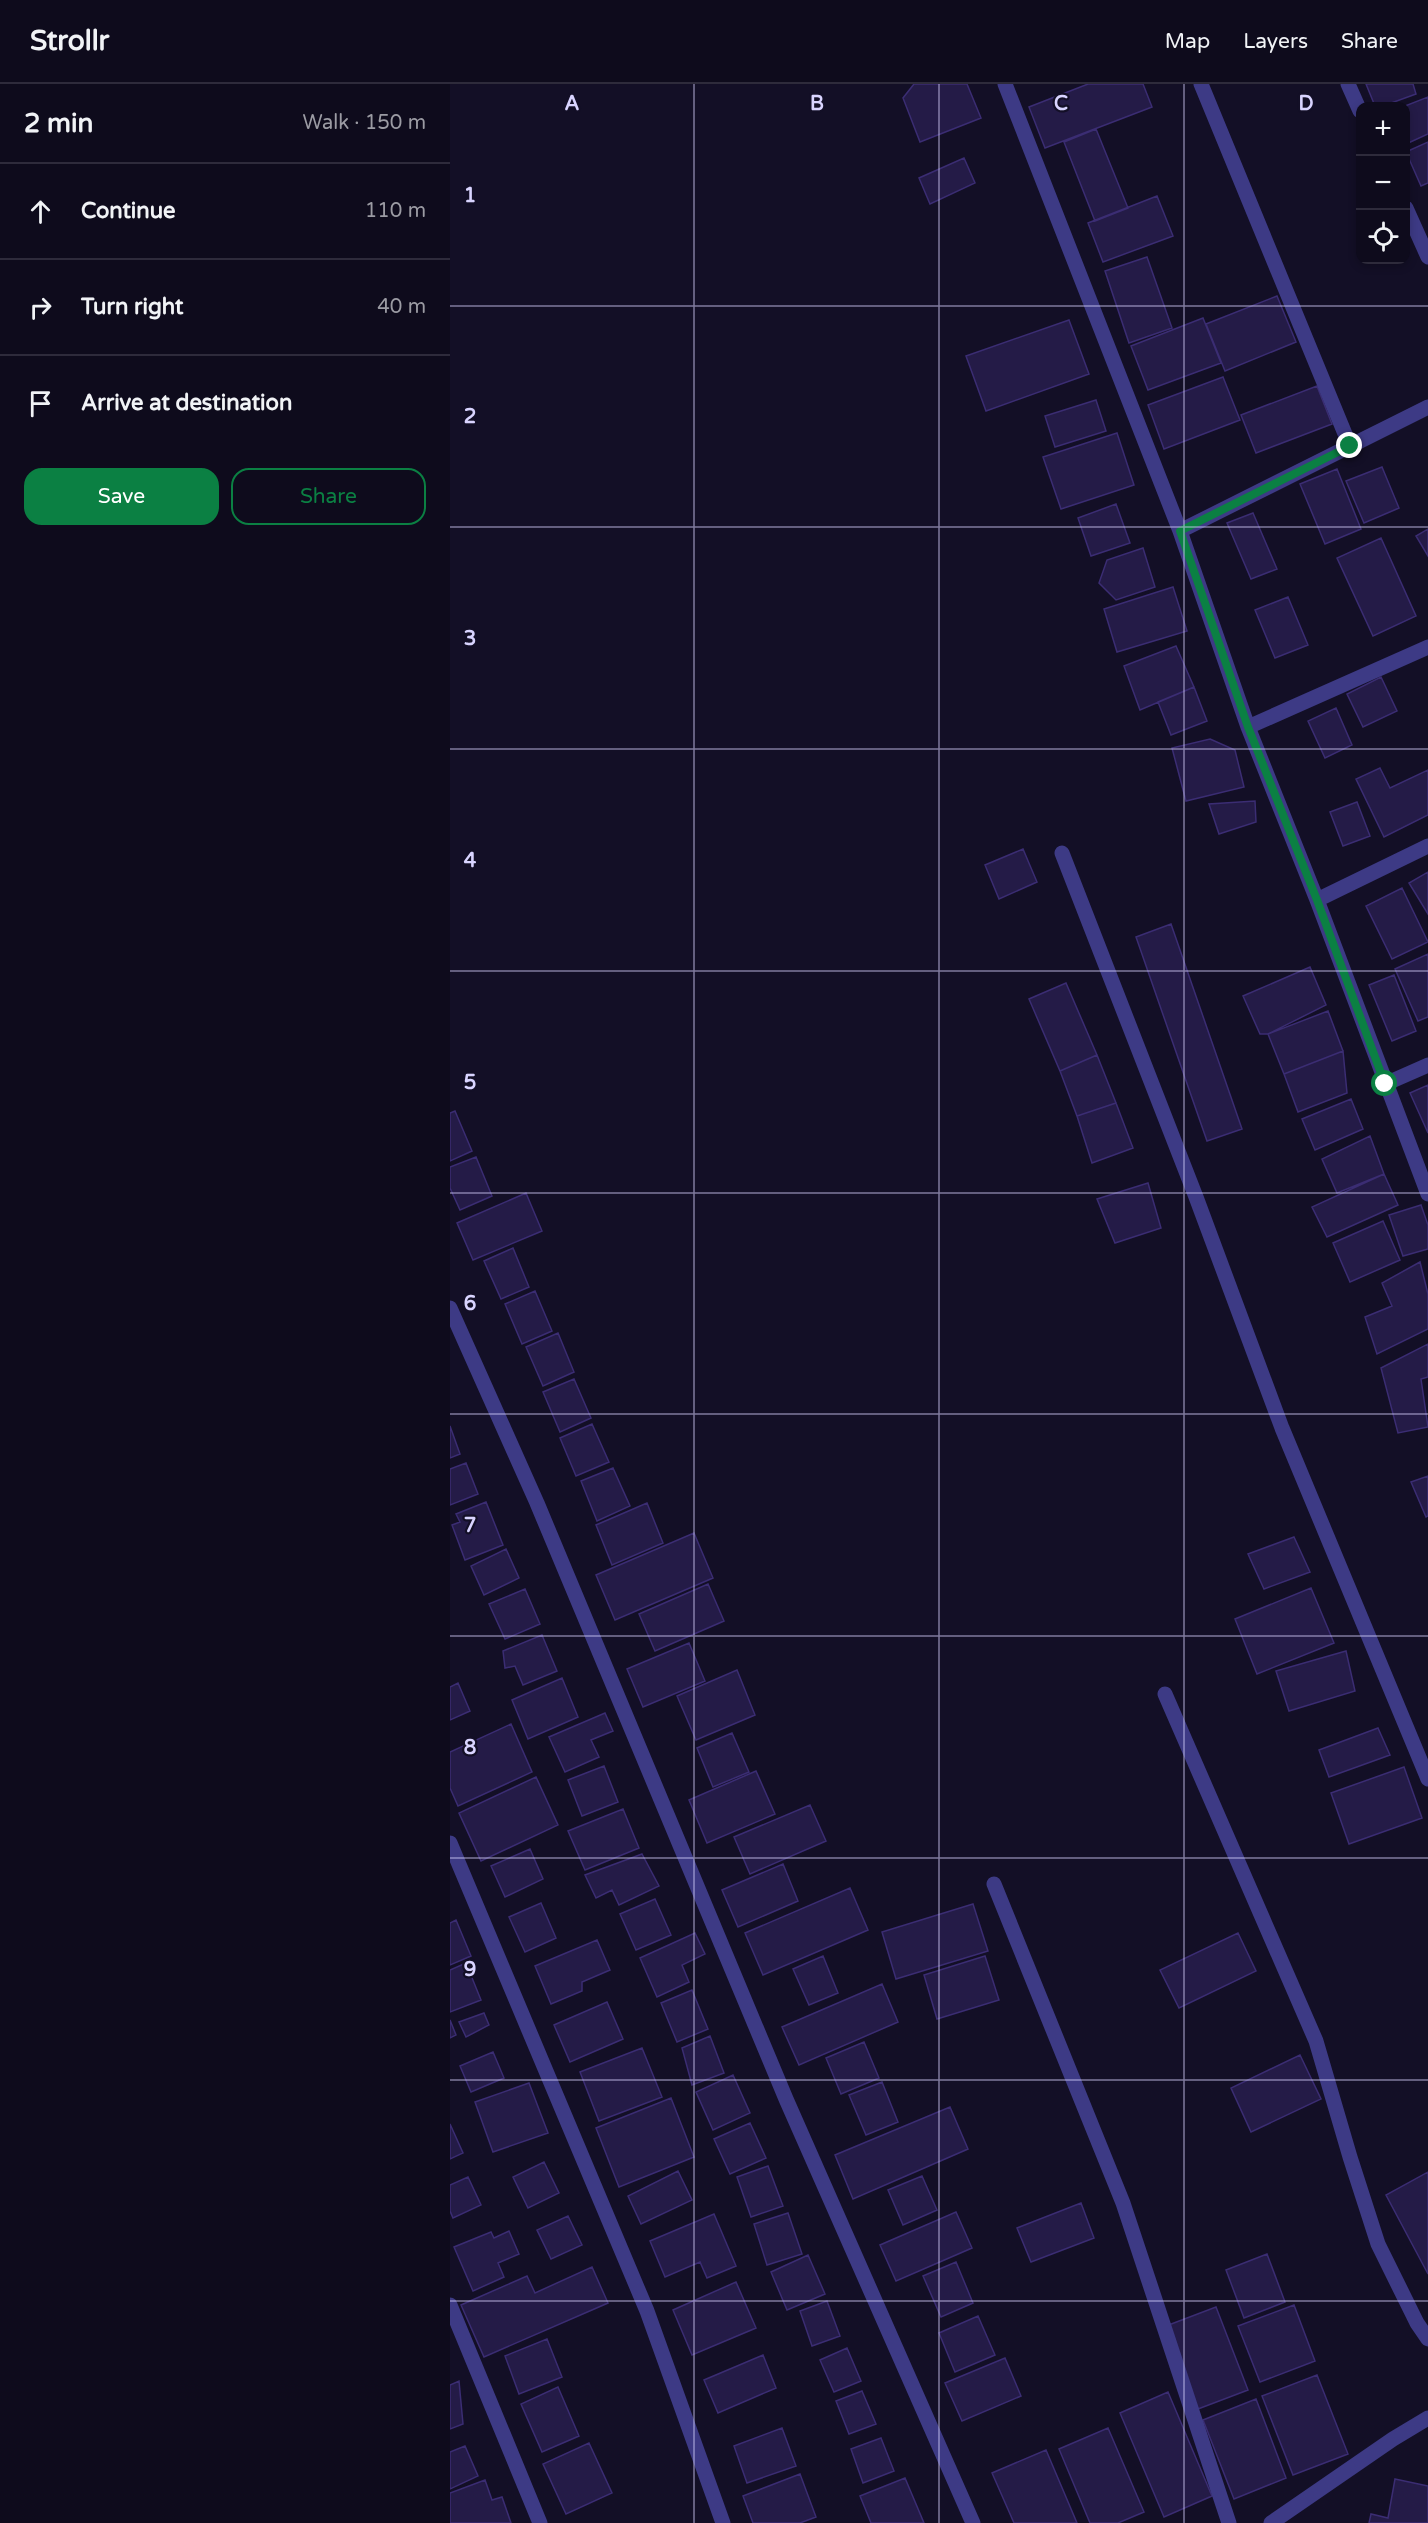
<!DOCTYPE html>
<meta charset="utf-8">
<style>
:root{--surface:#0e0b1c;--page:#1c1929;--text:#f1f3f6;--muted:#9b9ba3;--line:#2e2b3b;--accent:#0b8043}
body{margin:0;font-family:"Varela Round",sans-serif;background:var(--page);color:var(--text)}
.controls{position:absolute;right:18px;top:18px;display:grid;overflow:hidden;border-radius:12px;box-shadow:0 3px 9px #0003}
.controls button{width:54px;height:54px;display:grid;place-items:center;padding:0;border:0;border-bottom:2px solid var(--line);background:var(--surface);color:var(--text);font:30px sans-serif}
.stop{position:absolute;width:18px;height:18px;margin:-14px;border:4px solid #0b8043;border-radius:50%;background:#fff}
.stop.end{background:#0b8043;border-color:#fff;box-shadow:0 2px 6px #0008}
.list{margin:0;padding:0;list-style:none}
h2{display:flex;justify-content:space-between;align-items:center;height:78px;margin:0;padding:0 24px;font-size:26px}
h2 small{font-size:20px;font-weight:400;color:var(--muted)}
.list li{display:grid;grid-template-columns:39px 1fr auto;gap:18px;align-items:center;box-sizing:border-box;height:96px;padding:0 24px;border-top:2px solid var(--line)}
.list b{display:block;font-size:22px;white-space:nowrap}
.list em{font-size:20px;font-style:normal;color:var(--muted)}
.actions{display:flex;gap:12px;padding:18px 24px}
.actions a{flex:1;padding:14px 0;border:2px solid var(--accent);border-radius:18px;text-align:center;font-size:21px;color:var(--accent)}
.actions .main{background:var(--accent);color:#fff}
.icon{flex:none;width:33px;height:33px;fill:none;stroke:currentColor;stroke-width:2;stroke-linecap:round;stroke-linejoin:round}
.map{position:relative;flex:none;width:978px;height:2439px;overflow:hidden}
header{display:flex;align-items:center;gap:36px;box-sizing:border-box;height:84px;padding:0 30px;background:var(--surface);border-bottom:2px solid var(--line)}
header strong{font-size:28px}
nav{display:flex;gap:33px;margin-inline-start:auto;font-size:21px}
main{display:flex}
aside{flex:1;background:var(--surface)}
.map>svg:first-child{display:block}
.building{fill:#241b47;stroke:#3b2d73;stroke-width:1.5}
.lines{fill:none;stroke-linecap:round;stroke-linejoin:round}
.street{stroke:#3d3a85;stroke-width:15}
.route{stroke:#0b8043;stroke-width:8}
.grid{fill:none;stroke:#d9d4ff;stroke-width:1.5;stroke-opacity:0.55}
.grid-label{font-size:20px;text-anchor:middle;font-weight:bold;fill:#d9d4ff;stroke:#130f26;stroke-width:4.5;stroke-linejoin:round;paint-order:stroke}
</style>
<header>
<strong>Strollr</strong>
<nav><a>Map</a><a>Layers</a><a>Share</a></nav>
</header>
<main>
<aside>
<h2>2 min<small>Walk · 150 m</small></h2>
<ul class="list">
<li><svg class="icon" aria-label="ahead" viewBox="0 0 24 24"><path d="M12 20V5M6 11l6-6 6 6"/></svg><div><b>Continue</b></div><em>110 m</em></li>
<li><svg class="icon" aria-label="right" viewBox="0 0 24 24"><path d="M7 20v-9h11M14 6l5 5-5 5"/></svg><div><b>Turn right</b></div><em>40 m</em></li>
<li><svg class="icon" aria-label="arrive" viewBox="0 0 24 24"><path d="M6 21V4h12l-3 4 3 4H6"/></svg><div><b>Arrive at destination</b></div></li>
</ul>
<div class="actions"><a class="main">Save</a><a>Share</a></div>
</aside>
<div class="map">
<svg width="978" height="2439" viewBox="0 0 978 2439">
<rect width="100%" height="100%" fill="#130f26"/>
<path class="building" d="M 464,0 L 517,0 L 531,34 L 470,58 L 453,14 Z
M 638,0 L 693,0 L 702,23 L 595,64 L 579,23 Z
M 916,0 L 963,0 L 966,10 L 933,22 L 925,22 Z
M 978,13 L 978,50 L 956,60 L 955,22 Z
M 646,45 L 678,124 L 645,137 L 614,58 Z
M 978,58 L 978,99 L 971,102 L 956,68 Z
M 514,74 L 525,99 L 480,120 L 469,94 Z
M 707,112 L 723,152 L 653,178 L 638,139 Z
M 697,173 L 722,244 L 679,259 L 655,187 Z
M 827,212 L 846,258 L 775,287 L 756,240 Z
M 753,234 L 771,279 L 698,306 L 681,262 Z
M 619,236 L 639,290 L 536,327 L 516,272 Z
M 773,293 L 790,336 L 714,365 L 698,321 Z
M 867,302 L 882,340 L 806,369 L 791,331 Z
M 646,316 L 656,347 L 605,363 L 595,332 Z
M 667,349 L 684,401 L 611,425 L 593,373 Z
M 932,383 L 949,424 L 914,439 L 896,397 Z
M 887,385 L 911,445 L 875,460 L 850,400 Z
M 666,420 L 680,459 L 641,472 L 628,434 Z
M 803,429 L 827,485 L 801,495 L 777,439 Z
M 978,445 L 978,472 L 966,452 Z
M 931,454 L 966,532 L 923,552 L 887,474 Z
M 693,464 L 705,503 L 666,516 L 649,499 L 657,476 Z
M 723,503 L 737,547 L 667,568 L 654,525 Z
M 838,513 L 858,561 L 825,574 L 805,526 Z
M 726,562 L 744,603 L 690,626 L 674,582 Z
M 931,593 L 947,627 L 913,643 L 897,610 Z
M 744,603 L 757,637 L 721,651 L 708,618 Z
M 886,624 L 902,661 L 875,674 L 858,637 Z
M 760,655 L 785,666 L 794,703 L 736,717 L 722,664 Z
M 930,684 L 940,704 L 978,686 L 978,731 L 934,753 L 906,695 Z
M 805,717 L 806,738 L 769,750 L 759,720 Z
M 907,718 L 920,752 L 893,762 L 880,728 Z
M 573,765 L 587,798 L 549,815 L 535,781 Z
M 978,788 L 978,830 L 959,799 Z
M 952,804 L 978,858 L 942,875 L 916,822 Z
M 721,840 L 792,1045 L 757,1057 L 686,853 Z
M 978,870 L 978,933 L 968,937 L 945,885 Z
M 860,883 L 876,921 L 818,950 L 810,950 L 793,912 Z
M 944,891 L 966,947 L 942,957 L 919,901 Z
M 616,899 L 647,971 L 610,987 L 579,915 Z
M 878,927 L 893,967 L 834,990 L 818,950 Z
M 893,967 L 897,1009 L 848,1028 L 834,990 Z
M 647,971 L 666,1019 L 627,1032 L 610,987 Z
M 978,1001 L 978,1049 L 960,1009 Z
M 901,1015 L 913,1045 L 865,1066 L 852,1035 Z
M 666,1019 L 683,1064 L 642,1079 L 627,1032 Z
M 5,1027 L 22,1067 L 0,1077 L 0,1029 Z
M 920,1052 L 934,1090 L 887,1109 L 872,1075 Z
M 26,1073 L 42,1112 L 10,1126 L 0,1104 L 0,1083 Z
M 934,1090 L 948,1121 L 877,1153 L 862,1123 Z
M 698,1099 L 711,1144 L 665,1159 L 647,1115 Z
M 76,1109 L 92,1147 L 23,1176 L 7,1139 Z
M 971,1121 L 978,1141 L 978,1165 L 953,1172 L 939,1131 Z
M 933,1137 L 950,1176 L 900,1198 L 883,1159 Z
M 63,1164 L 79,1203 L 51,1215 L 34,1177 Z
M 970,1178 L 978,1210 L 978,1245 L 927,1270 L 915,1233 L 942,1222 L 932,1199 Z
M 85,1207 L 102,1247 L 72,1260 L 55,1220 Z
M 108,1249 L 124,1288 L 93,1302 L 76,1263 Z
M 978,1260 L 978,1293 L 971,1295 L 978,1343 L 948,1349 L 931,1284 Z
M 124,1295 L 141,1334 L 110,1348 L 93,1308 Z
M 142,1340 L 159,1378 L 126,1392 L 110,1354 Z
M 0,1342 L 10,1370 L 0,1374 Z
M 16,1379 L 28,1410 L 0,1421 L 0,1385 Z
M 163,1384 L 180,1422 L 147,1437 L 131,1397 Z
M 978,1392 L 978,1432 L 976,1433 L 961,1398 Z
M 36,1418 L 53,1461 L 15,1476 L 2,1441 L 10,1438 L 6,1430 Z
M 197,1419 L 213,1459 L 162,1481 L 146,1441 Z
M 244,1449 L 263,1494 L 165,1536 L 146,1491 Z
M 844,1453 L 860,1488 L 814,1505 L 798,1470 Z
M 56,1465 L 69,1494 L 34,1511 L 21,1482 Z
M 258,1500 L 274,1537 L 205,1567 L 189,1530 Z
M 861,1504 L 884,1559 L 807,1590 L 785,1535 Z
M 75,1505 L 90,1540 L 55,1555 L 39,1520 Z
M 92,1551 L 107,1587 L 73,1601 L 65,1582 L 55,1584 L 53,1567 Z
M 239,1559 L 255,1597 L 193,1623 L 177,1585 Z
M 896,1567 L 905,1607 L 839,1627 L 826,1587 Z
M 287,1586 L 305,1631 L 246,1656 L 227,1612 Z
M 112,1594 L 128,1633 L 78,1655 L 62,1616 Z
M 8,1599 L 20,1627 L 0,1636 L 0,1603 Z
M 155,1629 L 163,1647 L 141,1656 L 149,1673 L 115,1688 L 99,1653 Z
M 61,1640 L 82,1688 L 8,1722 L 0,1704 L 0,1668 Z
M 928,1644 L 940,1671 L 879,1693 L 869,1666 Z
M 282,1649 L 299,1688 L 263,1703 L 247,1664 Z
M 154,1682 L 168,1718 L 132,1732 L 118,1696 Z
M 954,1683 L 972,1734 L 899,1760 L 881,1709 Z
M 306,1687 L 325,1730 L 257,1759 L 239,1716 Z
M 86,1693 L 108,1741 L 31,1777 L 9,1729 Z
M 360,1721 L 376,1757 L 300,1790 L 284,1753 Z
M 173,1725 L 189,1764 L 135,1786 L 118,1747 Z
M 80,1765 L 93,1795 L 55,1813 L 41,1782 Z
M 192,1770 L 209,1802 L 169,1821 L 162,1806 L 146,1814 L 135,1791 Z
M 333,1780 L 348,1817 L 288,1843 L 272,1806 Z
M 400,1804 L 418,1846 L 313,1891 L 295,1849 Z
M 205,1815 L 221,1851 L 186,1866 L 170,1830 Z
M 91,1819 L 106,1854 L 75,1868 L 59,1833 Z
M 523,1820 L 538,1867 L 446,1895 L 432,1848 Z
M 6,1836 L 21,1872 L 0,1881 L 0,1839 Z
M 245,1849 L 255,1870 L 232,1881 L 239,1898 L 207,1913 L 190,1874 Z
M 788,1849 L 806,1887 L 729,1924 L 710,1886 Z
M 147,1856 L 160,1886 L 132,1898 L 132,1907 L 101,1920 L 85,1882 Z
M 373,1872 L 388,1909 L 359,1921 L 343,1885 Z
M 535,1872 L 549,1916 L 487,1935 L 474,1891 Z
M 16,1879 L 31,1916 L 0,1928 L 0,1886 Z
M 432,1900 L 448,1938 L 349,1981 L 332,1943 Z
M 242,1906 L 258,1945 L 227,1958 L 211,1919 Z
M 157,1918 L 173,1955 L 120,1978 L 104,1941 Z
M 34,1929 L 39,1941 L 16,1953 L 9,1938 Z
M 0,1936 L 6,1951 L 0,1954 Z
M 260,1952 L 274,1989 L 242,2001 L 232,1964 Z
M 414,1958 L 429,1994 L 391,2010 L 376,1974 Z
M 192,1964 L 212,2013 L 149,2037 L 130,1988 Z
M 43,1968 L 54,1994 L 21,2008 L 10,1982 Z
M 850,1971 L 871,2015 L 801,2048 L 781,2004 Z
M 283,1991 L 300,2029 L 263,2046 L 246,2008 Z
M 432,1998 L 448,2038 L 416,2051 L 399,2011 Z
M 79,1999 L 98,2049 L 43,2068 L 25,2018 Z
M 221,2014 L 244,2073 L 169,2103 L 146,2044 Z
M 500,2023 L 518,2065 L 403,2115 L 385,2071 Z
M 300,2039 L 316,2074 L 280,2090 L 264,2055 Z
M 0,2040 L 13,2069 L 0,2075 Z
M 94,2078 L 109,2109 L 78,2124 L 63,2093 Z
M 318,2082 L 333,2122 L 301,2133 L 287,2093 Z
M 228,2087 L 242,2116 L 191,2140 L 178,2112 Z
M 978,2088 L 978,2190 L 936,2111 Z
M 472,2092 L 487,2126 L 453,2141 L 438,2106 Z
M 18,2093 L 31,2121 L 3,2134 L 0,2127 L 0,2101 Z
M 631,2119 L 644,2154 L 581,2178 L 567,2144 Z
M 506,2128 L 522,2164 L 446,2197 L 430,2161 Z
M 338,2129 L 352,2170 L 317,2181 L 304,2140 Z
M 264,2130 L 286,2182 L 257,2194 L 250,2178 L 215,2193 L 200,2157 Z
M 118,2132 L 132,2161 L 101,2175 L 87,2146 Z
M 59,2147 L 69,2170 L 48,2179 L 54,2193 L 23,2207 L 4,2163 L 41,2148 L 44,2154 Z
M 817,2170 L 835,2218 L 794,2234 L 776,2186 Z
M 358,2171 L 375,2210 L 337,2226 L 321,2188 Z
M 506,2178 L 523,2219 L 491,2233 L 473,2192 Z
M 142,2183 L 158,2219 L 34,2273 L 11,2221 L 77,2192 L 85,2209 Z
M 286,2198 L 306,2244 L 242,2271 L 223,2226 Z
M 377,2217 L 390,2252 L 362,2262 L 350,2227 Z
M 844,2221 L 865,2277 L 810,2298 L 788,2242 Z
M 766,2223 L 798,2306 L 748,2325 L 716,2242 Z
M 528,2232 L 545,2271 L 505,2288 L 489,2249 Z
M 97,2255 L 112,2293 L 69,2310 L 55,2272 Z
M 397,2264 L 411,2297 L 384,2308 L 370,2276 Z
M 313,2271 L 326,2304 L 268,2329 L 254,2296 Z
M 555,2274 L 571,2312 L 512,2337 L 495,2299 Z
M 867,2291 L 898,2370 L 843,2391 L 812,2312 Z
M 9,2297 L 13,2340 L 0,2345 L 0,2301 Z
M 108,2303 L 129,2352 L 92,2368 L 71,2320 Z
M 412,2307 L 426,2340 L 399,2350 L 386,2317 Z
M 718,2308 L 762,2412 L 714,2433 L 670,2329 Z
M 806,2315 L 836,2394 L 784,2415 L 753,2336 Z
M 332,2344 L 346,2382 L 297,2399 L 284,2362 Z
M 658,2344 L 694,2428 L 668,2439 L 640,2439 L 609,2365 Z
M 431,2354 L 444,2387 L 413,2399 L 401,2365 Z
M 139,2359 L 162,2409 L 116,2430 L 93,2380 Z
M 15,2362 L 28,2392 L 0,2405 L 0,2368 Z
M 596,2366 L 627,2439 L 564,2439 L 542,2389 Z
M 350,2390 L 366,2433 L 350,2439 L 303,2439 L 293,2412 Z
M 455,2394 L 474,2439 L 421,2439 L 410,2412 Z
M 945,2395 L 978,2402 L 978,2439 L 919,2439 L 921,2430 L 938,2434 Z
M 35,2396 L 42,2416 L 52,2413 L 61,2439 L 0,2439 L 0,2409 Z"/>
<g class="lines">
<path class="street" d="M 555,0 L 730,447 L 798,643 L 867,816 L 978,1110
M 751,0 L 900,362
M 898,0 L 910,27
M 956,124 L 978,173
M 730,447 L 978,323
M 798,643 L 978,563
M 612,769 L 746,1113 L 832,1344 L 978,1695
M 867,816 L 978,762
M 935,1000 L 978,981
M 0,1224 L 87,1419 L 336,2015 L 523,2439
M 715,1610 L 866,1957 L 900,2073 L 928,2160 L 967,2239 L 978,2255
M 0,1759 L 197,2227 L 273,2439
M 544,1800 L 673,2119 L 779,2439
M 0,2221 L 90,2439
M 821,2439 L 943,2355 L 978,2334"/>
</g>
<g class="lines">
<path class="route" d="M 900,362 L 730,447 L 798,643 L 867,816 L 935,1000"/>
</g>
<path class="grid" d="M 244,0 L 244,2439M 489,0 L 489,2439M 734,0 L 734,2439M 0,222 L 978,222M 0,443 L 978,443M 0,665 L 978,665M 0,887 L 978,887M 0,1109 L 978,1109M 0,1330 L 978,1330M 0,1552 L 978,1552M 0,1774 L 978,1774M 0,1996 L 978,1996M 0,2217 L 978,2217"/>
<g class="grid-label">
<text x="122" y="26">A</text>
<text x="367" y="26">B</text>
<text x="611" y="26">C</text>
<text x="856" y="26">D</text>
<text x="20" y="118">1</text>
<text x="20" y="339">2</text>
<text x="20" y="561">3</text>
<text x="20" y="783">4</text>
<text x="20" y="1005">5</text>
<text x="20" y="1226">6</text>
<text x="20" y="1448">7</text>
<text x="20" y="1670">8</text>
<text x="20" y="1892">9</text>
</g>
</svg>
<div class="controls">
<button>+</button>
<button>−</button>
<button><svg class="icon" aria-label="locate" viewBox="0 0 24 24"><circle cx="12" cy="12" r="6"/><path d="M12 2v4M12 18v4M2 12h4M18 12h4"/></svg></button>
</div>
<div class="stop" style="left:935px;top:1000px"></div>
<div class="stop end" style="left:900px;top:362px"></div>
</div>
</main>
